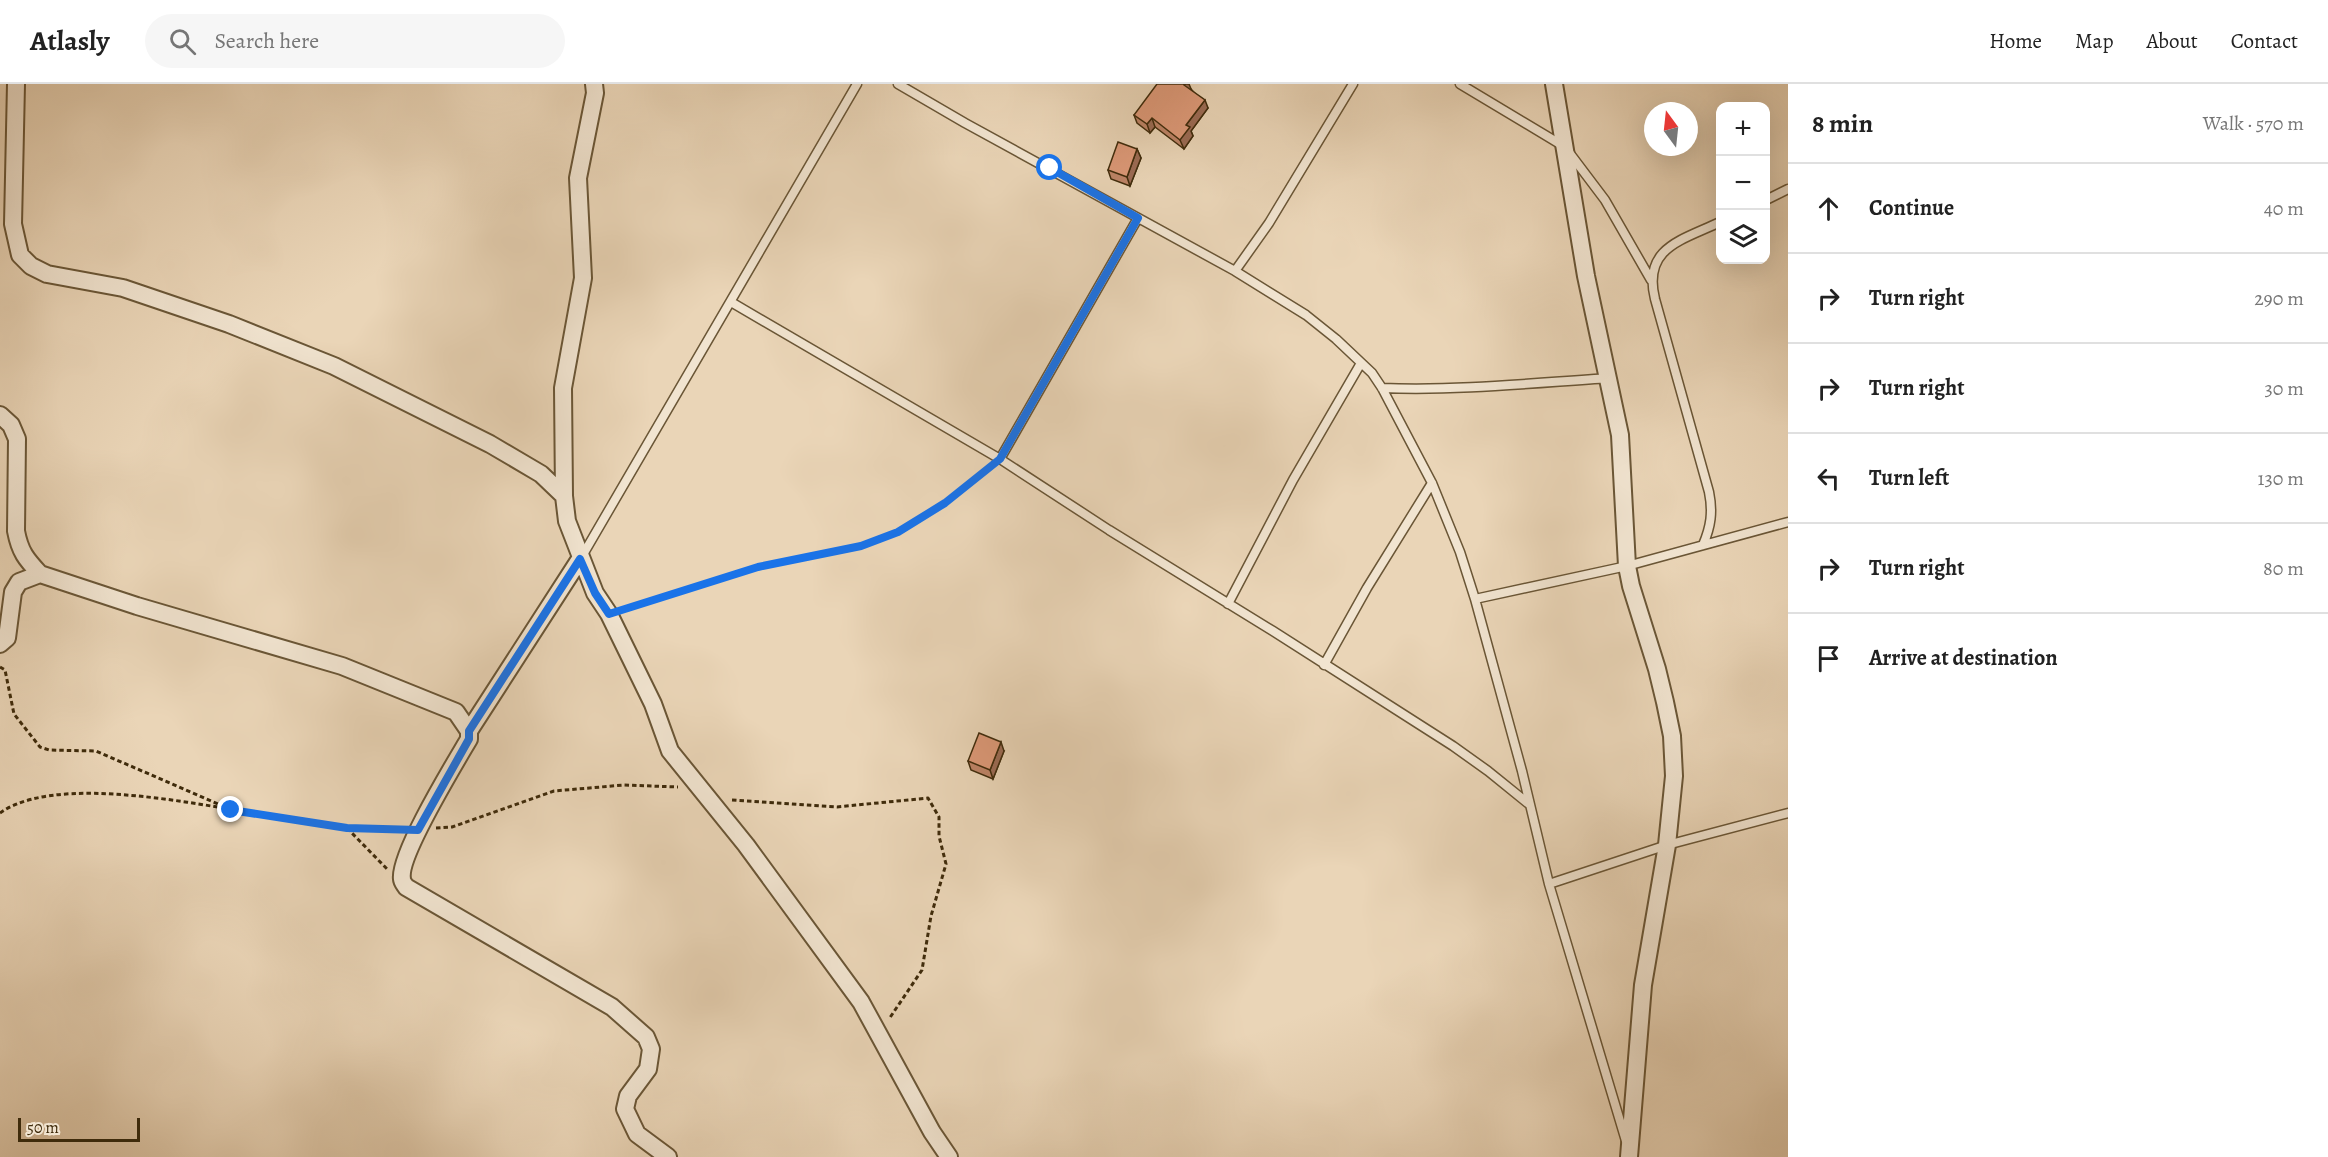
<!DOCTYPE html>
<meta charset="utf-8">
<style>
:root{--surface:#fff;--page:#f6f6f6;--text:#222;--muted:#767676;--line:#e0e0e0}
body{margin:0;font-family:Alegreya,serif;background:var(--page);color:var(--text)}
.controls{position:absolute;right:18px;top:18px;display:grid;overflow:hidden;border-radius:12px;box-shadow:0 6px 24px #0002}
.controls button{width:54px;height:54px;display:grid;place-items:center;padding:0;border:0;border-bottom:2px solid var(--line);background:var(--surface);color:var(--text);font:30px sans-serif}
.compass{position:absolute;left:1644px;top:18px;width:54px;height:54px;border-radius:50%;background:var(--surface);box-shadow:0 6px 24px #0002;rotate:345deg}
.scale{position:absolute;left:18px;bottom:15px;width:122px;box-sizing:border-box;padding-left:6px;border:3px solid #3f2b0b;border-top:0;font-size:16px;line-height:21px;white-space:nowrap;color:#3f2b0b;-webkit-text-stroke:4px #f1e4d0;paint-order:stroke}
.stop{position:absolute;width:18px;height:18px;margin:-14px;border:4px solid #1a73e8;border-radius:50%;background:#fff}
.stop.end{background:#1a73e8;border-color:#fff;box-shadow:0 2px 6px #0008}
.list{margin:0;padding:0;list-style:none}
h2{display:flex;justify-content:space-between;align-items:center;height:78px;margin:0;padding:0 24px;font-size:26px}
h2 small{font-size:20px;font-weight:400;color:var(--muted)}
.list li{display:grid;grid-template-columns:39px 1fr auto;gap:18px;align-items:center;box-sizing:border-box;height:90px;padding:0 24px;border-top:2px solid var(--line)}
.list b{display:block;font-size:22px;white-space:nowrap}
.list em{font-size:20px;font-style:normal;color:var(--muted)}
.icon{flex:none;width:33px;height:33px;fill:none;stroke:currentColor;stroke-width:2;stroke-linecap:round;stroke-linejoin:round}
.map{position:relative;flex:none;width:1788px;height:1073px;overflow:hidden}
header{display:flex;align-items:center;gap:36px;box-sizing:border-box;height:84px;padding:0 30px;background:var(--surface);border-bottom:2px solid var(--line)}
header strong{font-size:28px}
nav{display:flex;gap:33px;margin-inline-start:auto;font-size:21px}
.search{width:420px;height:54px;background:var(--page);display:flex;align-items:center;gap:15px;box-sizing:border-box;padding:0 21px;border-radius:33px;color:var(--muted);font-size:22px}
main{display:flex}
aside{flex:1;background:var(--surface)}
.map>svg:first-child{display:block}
.lines{fill:none;stroke-linecap:round;stroke-linejoin:round}
.lane-casing{stroke:#6a5636;stroke-width:11}
.street-casing{stroke:#6a5636;stroke-width:20}
.path{stroke:#3f2b0b;stroke-width:3;stroke-dasharray:4.5 3;stroke-linecap:butt}
.lane{stroke:#f1e4d0;stroke-width:8}
.street{stroke:#f1e4d0;stroke-width:16}
.wall{fill:#be8467;stroke:#3f2b0b;stroke-width:1.5}
.shaded-wall{fill:#9b6b54;stroke:#3f2b0b;stroke-width:1.5}
.building{fill:#dd9978;stroke:#3f2b0b;stroke-width:1.5}
.route{stroke:#1a73e8;stroke-width:8}
</style>
<header>
<strong>Atlasly</strong>
<div class="search"><svg class="icon" aria-label="search" viewBox="0 0 24 24"><circle cx="10" cy="10" r="6"/><path d="M15 15l6 6"/></svg>Search here</div>
<nav><a>Home</a><a>Map</a><a>About</a><a>Contact</a></nav>
</header>
<main>
<div class="map">
<svg width="1788" height="1073" viewBox="0 0 1788 1073">
<rect width="100%" height="100%" fill="#ead5b7"/>
<filter id="stains"><feTurbulence type="fractalNoise" baseFrequency=".00333" numOctaves="4"/><feColorMatrix values="0 0 0 0 .2 0 0 0 0 .09 0 0 0 0 .02 0 0 0 .5 -.17"/></filter>
<radialGradient id="worn" r=".72"><stop offset=".6" stop-color="#630" stop-opacity="0"/><stop offset="1" stop-color="#630" stop-opacity=".3"/></radialGradient>
<g class="lines">
<defs>
<path id="lane" d="M 898,0 L 965,39 L 1235,187 L 1306,231 L 1336,255 L 1372,289 L 1382,304 L 1432,399 L 1460,468 L 1475,515 L 1522,687 L 1549,800 L 1626,1057
M 1460,0 L 1565,63 L 1605,116 L 1651,196
M 1766,116 L 1788,105
M 1235,187 L 1269,139 L 1353,0
M 731,218 L 1000,375 L 1109,446 L 1273,547 L 1453,662 L 1488,687 L 1530,721
M 1382,304 C 1458,307 1533,299 1609,294
M 1000,375 L 1138,134
M 1703,461 C 1711,442 1713,428 1709,408 L 1655,215 C 1642,163 1683,156 1720,138
M 581,474 L 857,0
M 1475,515 L 1627,482 L 1788,438
M 1228,520 L 1293,396 L 1361,279
M 1324,581 L 1367,504 L 1432,399
M 1549,800 L 1667,761 L 1788,729"/>
<path id="street" d="M 16,0 L 13,140 L 20,171 L 31,182 L 47,190 L 123,204 L 229,240 L 334,282 L 490,360 L 541,390 L 564,412
M 594,0 L 595,9 L 578,94 L 583,194 L 563,304 L 564,412 L 567,437 L 595,509 L 609,530 L 653,620 L 670,667 L 746,761 L 861,918 L 932,1048 L 949,1073
M 1554,0 L 1586,192 L 1620,351 L 1627,482 L 1631,502 L 1657,585 L 1665,618 L 1672,652 L 1674,692 L 1667,761 L 1643,901 L 1629,1073
M 0,331 L 11,341 L 17,355 L 16,447 C 20,468 26,475 40,490
M 0,560 L 7,554 L 13,508 L 19,498 L 40,490 L 137,522 L 342,582 L 456,628 L 469,647 L 469,655 C 455,679 398,772 402,795 C 402,798 405,801 406,803 L 612,923 L 646,953 L 651,965 L 648,985 L 628,1012 L 625,1025 L 637,1050 L 668,1073
M 469,647 L 580,475"/>
</defs>
<use href="#lane" class="lane-casing"/>
<use href="#street" class="street-casing"/>
<path class="path" d="M 625,525 L 758,483 L 861,462 L 898,448 L 945,419 L 991,382
M 0,583 L 5,586 L 14,630 L 40,663 L 49,666 L 96,667 L 225,723
M 732,716 L 837,723 L 928,714 L 939,733 L 939,752 L 946,780 L 931,832 L 922,886 L 889,935
M 0,729 C 69,680 263,737 348,744 C 366,745 384,745 403,745
M 347,744 L 388,786
M 436,744 L 452,743 L 554,707 L 624,701 L 678,703"/>
<use href="#lane" class="lane"/>
<use href="#street" class="street"/>
</g>
<path class="wall" d="M 1191,5 L 1208,24 L 1191,47 L 1193,52 L 1184,65 L 1155,43 L 1150,49 L 1137,39 L 1134,31 Z
M 1137,65 L 1141,74 L 1130,102 L 1111,95 L 1108,86 Z
M 1004,667 L 993,695 L 971,686 L 968,677 Z"/>
<path class="shaded-wall" d="M 1185,0 L 1189,0 L 1191,5 L 1188,10 L 1184,1 Z
M 1205,16 L 1208,24 L 1191,47 L 1193,52 L 1184,65 L 1180,56 L 1186,41 Z
M 1152,34 L 1155,43 L 1150,49 L 1147,40 Z
M 1137,65 L 1141,74 L 1130,102 L 1127,93 Z
M 1001,658 L 1004,667 L 993,695 L 990,686 Z"/>
<path class="building" d="M 1157,0 L 1185,0 L 1184,1 L 1205,16 L 1186,41 L 1190,43 L 1180,56 L 1152,34 L 1147,40 L 1134,31 Z
M 1118,58 L 1137,65 L 1127,93 L 1108,86 Z
M 979,649 L 1001,658 L 990,686 L 968,677 Z"/>
<g class="lines">
<path class="route" d="M 231,726 L 347,744 L 418,746 L 469,655 L 469,647 L 580,475 L 595,509 L 609,530 L 758,483 L 861,462 L 898,448 L 945,419 L 1000,375 L 1138,134 L 1050,84"/>
</g>
<rect width="100%" height="100%" filter="url(#stains)"/>
<rect width="100%" height="100%" fill="url(#worn)"/>
</svg>
<div class="controls">
<button>+</button>
<button>−</button>
<button><svg class="icon" aria-label="layers" viewBox="0 0 24 24"><path d="M12 4l9 5-9 5-9-5zM3 14l9 5 9-5"/></svg></button>
</div>
<svg class="compass" viewBox="-18 -18 36 36"><path d="M0-13l5 13h-10z" fill="#e53935"/><path d="M0 13l5-13h-10z" fill="#767676"/></svg>
<div class="scale">50 m</div>
<div class="stop" style="left:1050px;top:84px"></div>
<div class="stop end" style="left:231px;top:726px"></div>
</div>
<aside>
<h2>8 min<small>Walk · 570 m</small></h2>
<ul class="list">
<li><svg class="icon" aria-label="ahead" viewBox="0 0 24 24"><path d="M12 20V5M6 11l6-6 6 6"/></svg><div><b>Continue</b></div><em>40 m</em></li>
<li><svg class="icon" aria-label="right" viewBox="0 0 24 24"><path d="M7 20v-9h11M14 6l5 5-5 5"/></svg><div><b>Turn right</b></div><em>290 m</em></li>
<li><svg class="icon" aria-label="right" viewBox="0 0 24 24"><path d="M7 20v-9h11M14 6l5 5-5 5"/></svg><div><b>Turn right</b></div><em>30 m</em></li>
<li><svg class="icon" aria-label="left" viewBox="0 0 24 24"><path d="M17 20v-9H6M10 6l-5 5 5 5"/></svg><div><b>Turn left</b></div><em>130 m</em></li>
<li><svg class="icon" aria-label="right" viewBox="0 0 24 24"><path d="M7 20v-9h11M14 6l5 5-5 5"/></svg><div><b>Turn right</b></div><em>80 m</em></li>
<li><svg class="icon" aria-label="arrive" viewBox="0 0 24 24"><path d="M6 21V4h12l-3 4 3 4H6"/></svg><div><b>Arrive at destination</b></div></li>
</ul>
</aside>
</main>
